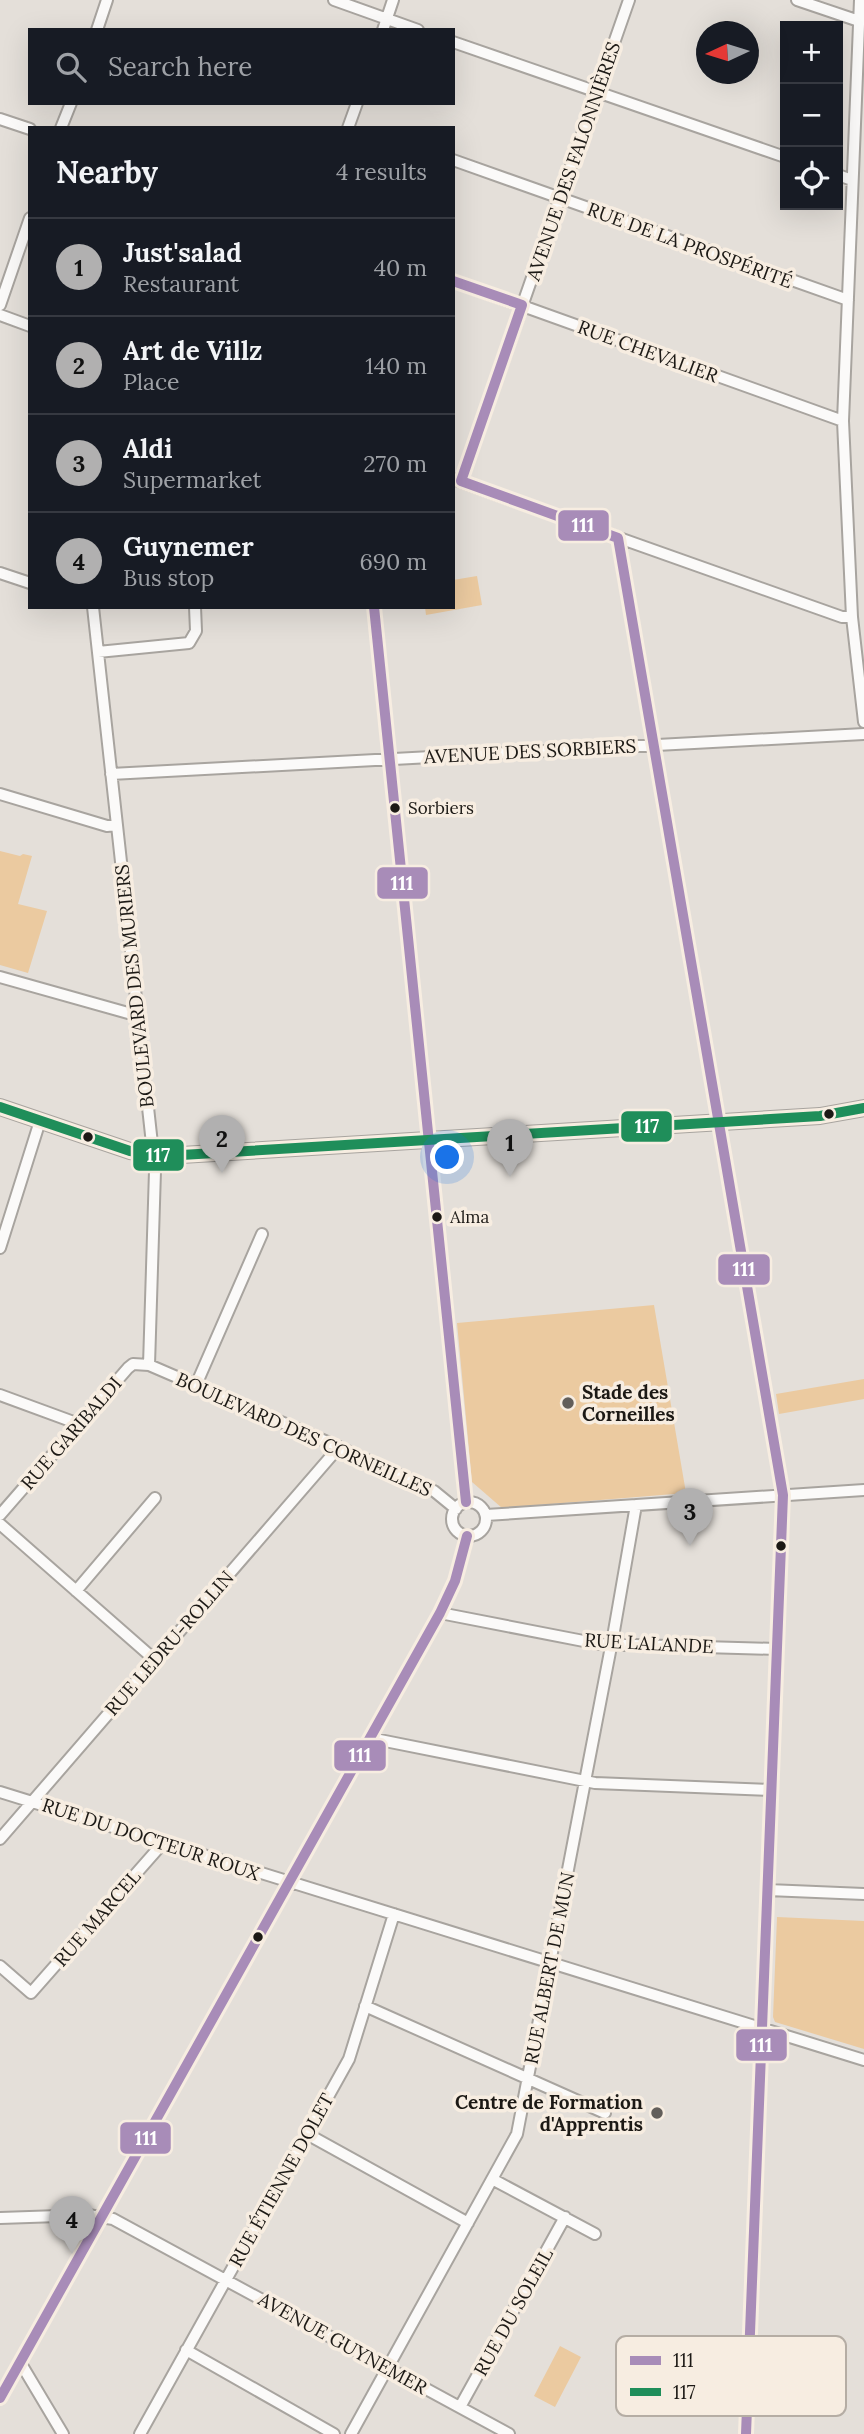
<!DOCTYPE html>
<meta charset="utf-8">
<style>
:root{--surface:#171b24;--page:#242831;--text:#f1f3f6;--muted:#9ea1a6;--line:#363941;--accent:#b1b0b0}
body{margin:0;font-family:Lora,serif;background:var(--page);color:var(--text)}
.controls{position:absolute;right:21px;top:21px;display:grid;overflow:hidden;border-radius:0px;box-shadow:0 7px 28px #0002}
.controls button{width:63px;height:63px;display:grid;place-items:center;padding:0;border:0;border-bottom:2px solid var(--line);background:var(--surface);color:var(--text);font:35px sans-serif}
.compass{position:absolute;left:696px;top:21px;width:63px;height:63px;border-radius:50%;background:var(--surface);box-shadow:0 7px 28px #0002;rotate:266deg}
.you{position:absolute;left:448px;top:1158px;width:24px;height:24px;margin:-18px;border:5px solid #fff;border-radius:50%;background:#1a73e8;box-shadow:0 0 0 10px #1a73e833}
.badge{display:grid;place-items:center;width:46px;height:46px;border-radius:50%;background:var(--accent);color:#111;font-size:23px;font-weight:700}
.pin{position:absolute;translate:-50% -58px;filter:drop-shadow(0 2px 4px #0008)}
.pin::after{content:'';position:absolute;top:37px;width:24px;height:21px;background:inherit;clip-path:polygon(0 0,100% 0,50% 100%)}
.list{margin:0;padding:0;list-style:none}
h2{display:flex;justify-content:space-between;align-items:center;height:91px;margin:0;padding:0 28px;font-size:30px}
h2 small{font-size:23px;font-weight:400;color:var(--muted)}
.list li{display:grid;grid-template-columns:46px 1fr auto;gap:21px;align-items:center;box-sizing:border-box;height:98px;padding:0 28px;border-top:2px solid var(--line)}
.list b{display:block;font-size:26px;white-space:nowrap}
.list p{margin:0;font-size:23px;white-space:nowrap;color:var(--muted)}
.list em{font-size:23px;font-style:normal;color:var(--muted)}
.icon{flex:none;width:38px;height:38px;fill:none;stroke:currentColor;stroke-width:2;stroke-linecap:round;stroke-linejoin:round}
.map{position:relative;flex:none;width:864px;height:2434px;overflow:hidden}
.search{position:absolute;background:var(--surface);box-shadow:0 7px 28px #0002;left:28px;top:28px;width:427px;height:77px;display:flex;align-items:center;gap:18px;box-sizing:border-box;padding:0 24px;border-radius:0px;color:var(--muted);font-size:26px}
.panel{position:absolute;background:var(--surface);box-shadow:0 7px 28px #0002;left:28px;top:126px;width:427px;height:483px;border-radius:0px}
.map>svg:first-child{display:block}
.green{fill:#ebcaa0}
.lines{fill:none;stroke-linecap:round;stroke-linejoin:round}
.minor-casing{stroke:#a8a49f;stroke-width:14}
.major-casing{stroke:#a8a49f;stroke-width:18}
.minor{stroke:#fbfaf9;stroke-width:10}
.major{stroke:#fbfaf9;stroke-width:14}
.bus-1-casing{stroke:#f7ede1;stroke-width:16}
.bus-2-casing{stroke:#f7ede1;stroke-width:16}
.bus-1{stroke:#a88cb8;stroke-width:10}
.bus-2{stroke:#1f8e5a;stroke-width:10}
.bus-dot{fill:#1c1915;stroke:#f7ede1;stroke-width:2.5}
.poi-dot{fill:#625e5a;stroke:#f7ede1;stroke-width:2.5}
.labels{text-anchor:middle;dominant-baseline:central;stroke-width:7;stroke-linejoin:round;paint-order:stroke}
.bus-label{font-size:17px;fill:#1c1915;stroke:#f7ede1;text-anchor:start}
.street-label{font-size:19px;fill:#1c1915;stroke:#f7ede1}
.poi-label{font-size:19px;font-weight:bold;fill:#1c1915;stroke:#f7ede1;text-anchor:start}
.key{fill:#f7ede1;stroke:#b5ada4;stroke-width:2}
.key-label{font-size:19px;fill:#1c1915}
.line-badge{stroke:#f7ede1;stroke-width:2.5}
.badge-label{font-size:19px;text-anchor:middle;font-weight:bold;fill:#fff}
</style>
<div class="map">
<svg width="864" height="2434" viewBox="0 0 864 2434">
<rect width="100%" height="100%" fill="#e4dfd9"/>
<path class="green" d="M 477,576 L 482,605 L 426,615 L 425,607 L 453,607 L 453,580 Z
M 0,851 L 20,856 L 23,854 L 32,856 L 18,904 L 47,911 L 28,973 L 0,965 Z
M 654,1305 L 686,1493 L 502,1508 L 472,1482 L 457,1323 Z
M 864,1379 L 864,1399 L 779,1414 L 776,1394 Z
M 777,1917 L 864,1921 L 864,2049 L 775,2022 L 773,2017 Z
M 560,2346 L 581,2357 L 555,2407 L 534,2396 Z"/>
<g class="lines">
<defs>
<path id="minor" d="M 334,0 L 418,30
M 797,0 L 859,21
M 860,0 L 843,421 L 852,617 L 864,722
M 97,30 L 107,0
M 383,30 L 393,0
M 453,42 L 785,157
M 0,119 L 30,129
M 61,128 L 71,103
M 348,128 L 357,103
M 453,160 L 848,300
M 838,175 L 852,180
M 453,281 L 843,421
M 0,305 L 30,218
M 0,315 L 30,326
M 453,479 L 842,617 L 852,617
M 461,481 L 629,0
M 618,538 L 783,1495 L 746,2434
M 0,573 L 30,583
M 93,607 L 155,1171 L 149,1365
M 374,607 L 466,1502
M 98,652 L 189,643 L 196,631 L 195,607
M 111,774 L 864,734
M 0,794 L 107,826 L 117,825
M 0,977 L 128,1013 L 137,1014
M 0,1248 L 40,1121
M 196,1385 L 262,1234
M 0,1395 L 79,1424
M452 1519a17 17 0 1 1 34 0a17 17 0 1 1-34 0Z
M 0,1515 L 128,1368 L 133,1364 L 149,1365 L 339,1447 L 434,1491 L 456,1509
M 486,1515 L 864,1490
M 0,1524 L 155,1660
M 76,1591 L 155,1498
M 440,1613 L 599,1644 L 777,1649
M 370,1738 L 595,1783 L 772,1790
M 0,1792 L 864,2060
M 0,1839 L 339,1447
M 768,1890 L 864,1894
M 0,1966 L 31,1993 L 163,1843
M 365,2006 L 605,2113
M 307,2134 L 468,2223
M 492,2179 L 595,2234
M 0,2218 L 88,2215 L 113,2219 L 509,2434
M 186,2350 L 334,2434
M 20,2362 L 63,2434
M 0,2398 L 440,1613 L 455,1581 L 467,1536
M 460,2407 L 565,2217
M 140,2434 L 349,2059 L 394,1914
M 351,2434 L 517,2134 L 614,1631 L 636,1505"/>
<path id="major" d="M 0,1107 L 130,1151 L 165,1156 L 820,1116 L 864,1108"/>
</defs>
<use href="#minor" class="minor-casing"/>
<use href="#major" class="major-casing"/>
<use href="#minor" class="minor"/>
<use href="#major" class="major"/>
<defs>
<path id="bus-1" d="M 453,281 L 522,305 L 461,481 L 618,538 L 783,1495 L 746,2434
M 374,607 L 466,1502
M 0,2398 L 440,1613 L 455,1581 L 467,1536"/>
<path id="bus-2" d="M 0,1107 L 130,1151 L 165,1156 L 820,1116 L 864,1108"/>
</defs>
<use href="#bus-1" class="bus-1-casing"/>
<use href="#bus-2" class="bus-2-casing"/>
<use href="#bus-1" class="bus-1"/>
<use href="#bus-2" class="bus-2"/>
</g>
<g class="bus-dot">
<circle cx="395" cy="808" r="6"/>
<circle cx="829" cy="1114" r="6"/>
<circle cx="88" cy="1137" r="6"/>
<circle cx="437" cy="1217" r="6"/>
<circle cx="781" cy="1546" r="6"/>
<circle cx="258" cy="1937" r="6"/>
</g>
<g class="poi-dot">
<circle cx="568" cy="1403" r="7"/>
<circle cx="657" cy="2113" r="7"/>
</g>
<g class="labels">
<g class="bus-label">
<text x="408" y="808">Sorbiers</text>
<text x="450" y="1217">Alma</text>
</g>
<g class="street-label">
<text transform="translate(573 161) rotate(-71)">AVENUE DES FALONNIÈRES</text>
<text transform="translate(690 245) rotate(20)">RUE DE LA PROSPÉRITÉ</text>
<text transform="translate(648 351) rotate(20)">RUE CHEVALIER</text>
<text transform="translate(530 751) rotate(-3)">AVENUE DES SORBIERS</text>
<text transform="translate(134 986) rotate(-96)">BOULEVARD DES MURIERS</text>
<text transform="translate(71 1433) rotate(-49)">RUE GARIBALDI</text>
<text transform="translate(304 1434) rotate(24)">BOULEVARD DES CORNEILLES</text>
<text transform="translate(169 1643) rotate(-49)">RUE LEDRU-ROLLIN</text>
<text transform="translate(649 1643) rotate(3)">RUE LALANDE</text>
<text transform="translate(151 1839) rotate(18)">RUE DU DOCTEUR ROUX</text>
<text transform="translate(97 1918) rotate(-49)">RUE MARCEL</text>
<text transform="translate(549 1968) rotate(-79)">RUE ALBERT DE MUN</text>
<text transform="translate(281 2180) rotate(-61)">RUE ÉTIENNE DOLET</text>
<text transform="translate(513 2312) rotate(-61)">RUE DU SOLEIL</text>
<text transform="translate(343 2343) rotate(29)">AVENUE GUYNEMER</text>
</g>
<g class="poi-label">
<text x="582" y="1392">Stade des<tspan x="582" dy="22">Corneilles</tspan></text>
<text x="643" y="2102" text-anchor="end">Centre de Formation<tspan x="643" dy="22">d'Apprentis</tspan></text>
</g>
</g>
<rect x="616" y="2336" width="230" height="80" rx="10" class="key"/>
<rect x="630" y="2356" width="31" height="9" fill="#a88cb8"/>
<rect x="630" y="2388" width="31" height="8" fill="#1f8e5a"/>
<g class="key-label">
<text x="673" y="2367">111</text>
<text x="673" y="2399">117</text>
</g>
<g class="line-badge">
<rect x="557" y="509" width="53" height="33" rx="7" fill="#a88cb8"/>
<rect x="376" y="866" width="53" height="34" rx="7" fill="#a88cb8"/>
<rect x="620" y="1110" width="53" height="33" rx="7" fill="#1f8e5a"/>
<rect x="132" y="1138" width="53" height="34" rx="7" fill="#1f8e5a"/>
<rect x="717" y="1253" width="54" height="33" rx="7" fill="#a88cb8"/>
<rect x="333" y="1739" width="54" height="33" rx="7" fill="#a88cb8"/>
<rect x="735" y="2028" width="53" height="34" rx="7" fill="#a88cb8"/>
<rect x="119" y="2121" width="53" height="34" rx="7" fill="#a88cb8"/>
</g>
<g class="badge-label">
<text x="583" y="532">111</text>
<text x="402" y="890">111</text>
<text x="647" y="1133">117</text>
<text x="158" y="1162">117</text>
<text x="744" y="1276">111</text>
<text x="360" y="1762">111</text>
<text x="761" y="2052">111</text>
<text x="146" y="2145">111</text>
</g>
</svg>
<div class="controls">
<button>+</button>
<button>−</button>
<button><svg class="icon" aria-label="locate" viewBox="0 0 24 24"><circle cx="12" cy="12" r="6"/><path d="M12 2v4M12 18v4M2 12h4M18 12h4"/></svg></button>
</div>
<svg class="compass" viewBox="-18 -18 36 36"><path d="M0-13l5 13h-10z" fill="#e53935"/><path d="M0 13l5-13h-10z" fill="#9ea1a6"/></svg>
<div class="you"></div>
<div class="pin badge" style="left:510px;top:1177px">1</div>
<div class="pin badge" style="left:222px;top:1173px">2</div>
<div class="pin badge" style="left:690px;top:1546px">3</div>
<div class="pin badge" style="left:72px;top:2254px">4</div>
<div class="search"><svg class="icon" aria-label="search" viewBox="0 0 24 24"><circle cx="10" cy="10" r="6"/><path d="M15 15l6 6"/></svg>Search here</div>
<section class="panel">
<h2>Nearby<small>4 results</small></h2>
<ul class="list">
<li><span class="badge">1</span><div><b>Just'salad</b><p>Restaurant</p></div><em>40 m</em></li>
<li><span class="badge">2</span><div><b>Art de Villz</b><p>Place</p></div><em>140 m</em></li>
<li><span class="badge">3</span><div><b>Aldi</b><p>Supermarket</p></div><em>270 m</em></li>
<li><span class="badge">4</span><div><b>Guynemer</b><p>Bus stop</p></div><em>690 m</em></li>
</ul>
</section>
</div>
